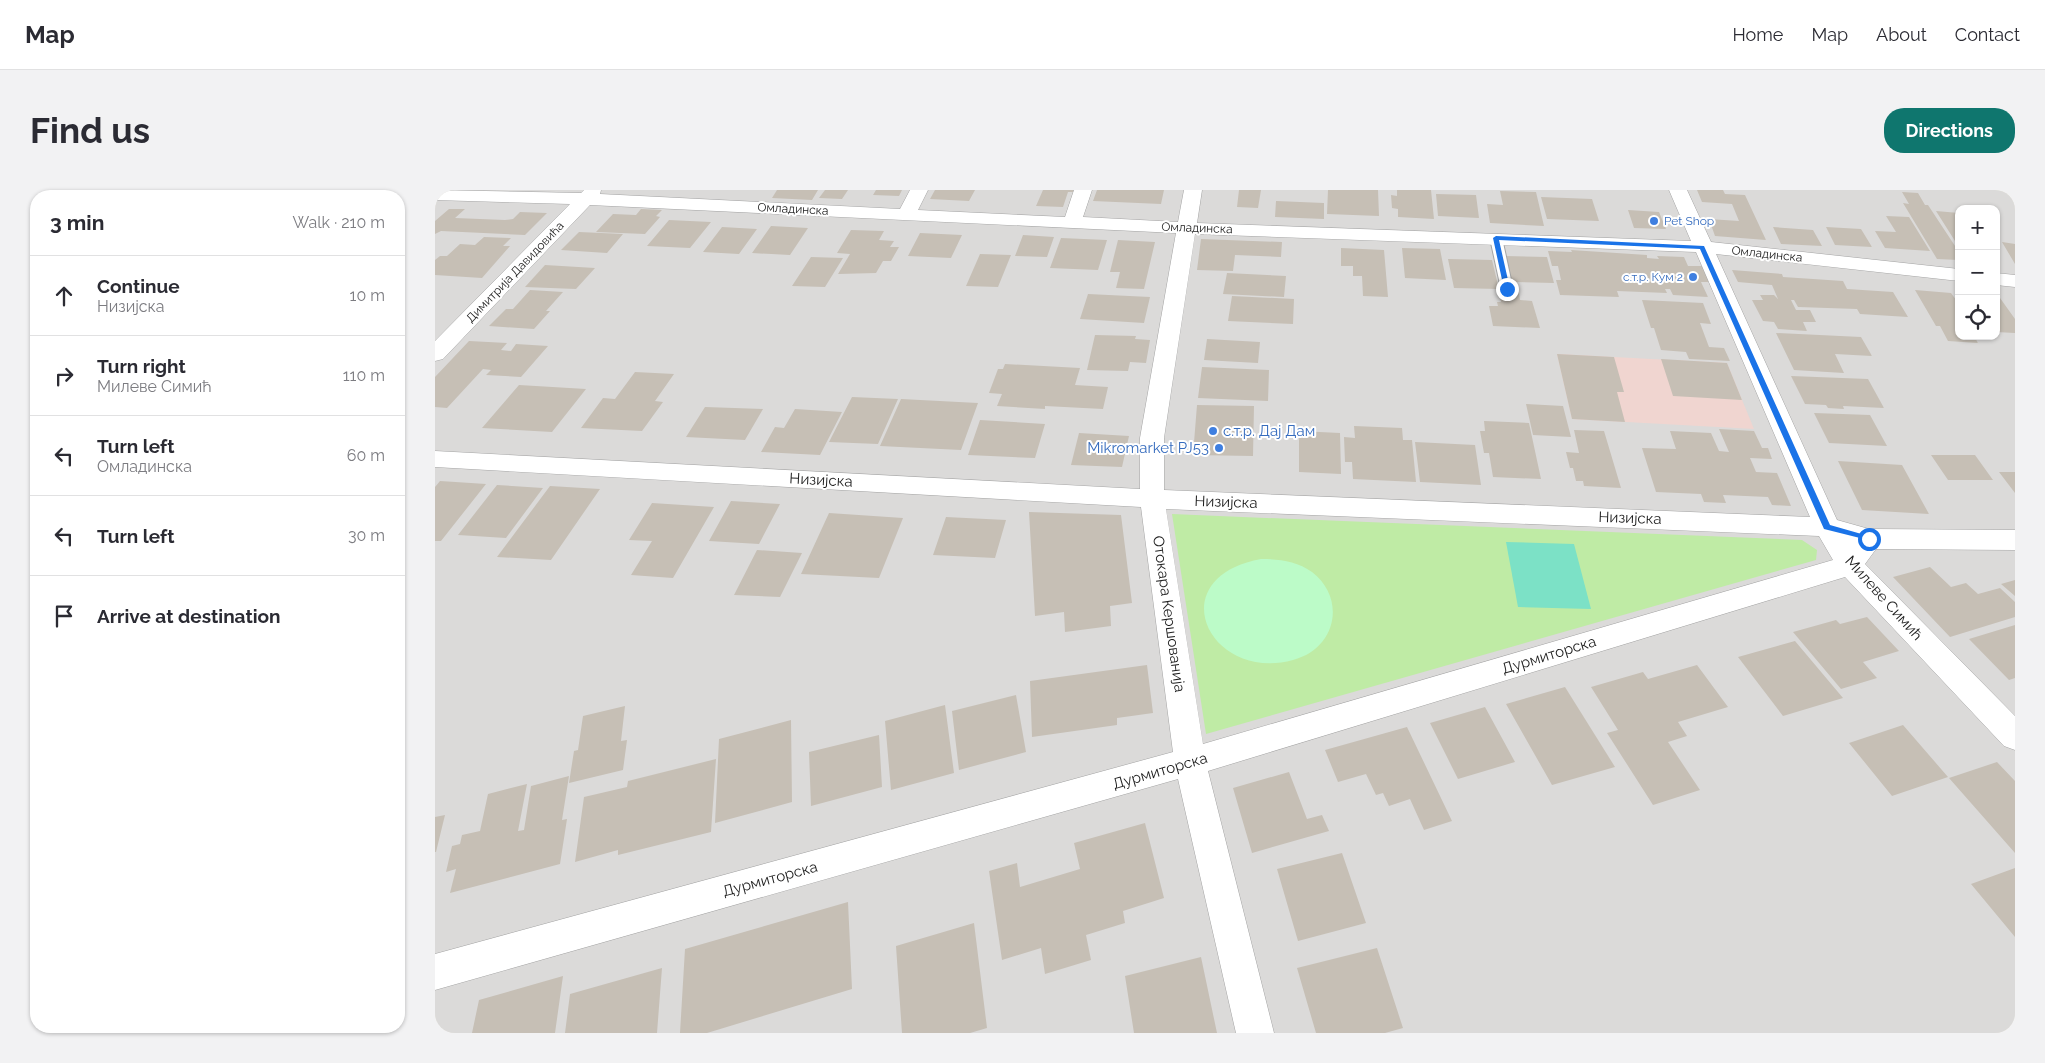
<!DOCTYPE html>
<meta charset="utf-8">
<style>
:root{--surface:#fff;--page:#f2f2f3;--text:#2b2b33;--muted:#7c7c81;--line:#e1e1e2;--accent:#0f766e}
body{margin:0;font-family:Raleway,sans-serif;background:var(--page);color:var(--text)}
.controls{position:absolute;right:15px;top:15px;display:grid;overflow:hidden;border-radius:10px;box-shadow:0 1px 4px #0004}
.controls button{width:45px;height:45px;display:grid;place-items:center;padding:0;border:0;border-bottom:1px solid var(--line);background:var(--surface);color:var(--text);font:25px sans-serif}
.stop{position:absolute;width:15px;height:15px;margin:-11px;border:4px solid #1a73e8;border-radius:50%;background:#fff}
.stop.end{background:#1a73e8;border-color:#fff;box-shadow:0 1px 5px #0008}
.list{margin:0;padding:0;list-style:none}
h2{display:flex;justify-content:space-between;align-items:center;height:65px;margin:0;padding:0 20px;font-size:21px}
h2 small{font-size:16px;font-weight:400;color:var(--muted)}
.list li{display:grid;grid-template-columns:32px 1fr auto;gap:15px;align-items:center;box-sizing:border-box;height:80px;padding:0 20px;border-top:1px solid var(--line)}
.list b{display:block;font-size:19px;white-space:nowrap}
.list p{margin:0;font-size:16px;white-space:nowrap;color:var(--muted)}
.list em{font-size:16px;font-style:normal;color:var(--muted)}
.icon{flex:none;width:28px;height:28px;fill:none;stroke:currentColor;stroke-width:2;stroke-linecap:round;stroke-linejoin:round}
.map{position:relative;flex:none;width:1580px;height:843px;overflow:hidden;border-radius:20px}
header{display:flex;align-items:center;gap:30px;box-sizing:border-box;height:70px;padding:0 25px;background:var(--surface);border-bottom:1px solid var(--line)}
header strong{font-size:24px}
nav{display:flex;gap:28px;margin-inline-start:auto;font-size:18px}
.intro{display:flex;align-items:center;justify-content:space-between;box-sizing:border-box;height:120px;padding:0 30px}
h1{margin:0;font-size:35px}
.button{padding:12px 22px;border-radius:20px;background:var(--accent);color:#fff;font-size:18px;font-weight:700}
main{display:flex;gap:30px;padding:0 30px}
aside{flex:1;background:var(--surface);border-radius:20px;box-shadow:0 1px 4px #0004}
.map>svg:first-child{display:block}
.residential{fill:#dbdad9;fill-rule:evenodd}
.commercial{fill:#f0d5d0}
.grass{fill:#bfeba5}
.park{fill:#bcfbc8}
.pitch{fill:#7ce1c6}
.building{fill:#c6bfb5}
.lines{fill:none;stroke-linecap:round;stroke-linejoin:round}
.lane-casing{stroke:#a4a4a4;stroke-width:2}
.street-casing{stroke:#a4a4a4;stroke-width:1}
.lane{fill:#fff;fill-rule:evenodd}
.street{fill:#fff;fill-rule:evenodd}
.route{fill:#1a73e8}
.shop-dot{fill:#3f7fe0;stroke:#fff;stroke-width:2}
.labels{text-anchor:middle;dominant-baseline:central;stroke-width:4;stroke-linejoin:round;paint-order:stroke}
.far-street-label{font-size:12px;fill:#1d1d1d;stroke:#fff}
.far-shop-label{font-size:12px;fill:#366cbe;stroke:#fff;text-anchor:start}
.shop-label{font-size:15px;fill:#366cbe;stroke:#fff;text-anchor:start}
.street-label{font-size:15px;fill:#1d1d1d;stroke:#fff}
</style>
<header>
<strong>Map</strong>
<nav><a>Home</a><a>Map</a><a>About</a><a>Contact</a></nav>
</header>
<div class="intro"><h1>Find us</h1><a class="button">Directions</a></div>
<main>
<aside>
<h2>3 min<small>Walk · 210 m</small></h2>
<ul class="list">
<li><svg class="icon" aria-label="ahead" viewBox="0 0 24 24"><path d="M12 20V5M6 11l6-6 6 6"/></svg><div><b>Continue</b><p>Низијска</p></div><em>10 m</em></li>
<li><svg class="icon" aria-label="right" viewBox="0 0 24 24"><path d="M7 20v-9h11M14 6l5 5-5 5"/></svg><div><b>Turn right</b><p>Милеве Симић</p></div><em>110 m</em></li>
<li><svg class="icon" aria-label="left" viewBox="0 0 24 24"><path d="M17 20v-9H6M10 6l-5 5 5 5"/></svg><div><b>Turn left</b><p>Омладинска</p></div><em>60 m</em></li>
<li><svg class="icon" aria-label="left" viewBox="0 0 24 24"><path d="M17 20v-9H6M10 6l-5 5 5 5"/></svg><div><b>Turn left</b></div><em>30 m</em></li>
<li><svg class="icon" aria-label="arrive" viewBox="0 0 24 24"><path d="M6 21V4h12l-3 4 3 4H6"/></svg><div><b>Arrive at destination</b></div></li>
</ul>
</aside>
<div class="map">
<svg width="1580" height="843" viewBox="0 0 1580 843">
<rect width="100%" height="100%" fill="#eeece2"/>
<path class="residential" d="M 0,0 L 1580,0 L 1580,843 L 0,843 ZM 1524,19 L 1561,19 L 1561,146 L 1524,146 Z"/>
<path class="commercial" d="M 1122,164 L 1292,173 L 1319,239 L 1137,229 Z"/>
<path class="grass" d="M 737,324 L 1367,350 L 1382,360 L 1381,370 L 771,544 Z"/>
<path class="park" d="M 826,369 C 844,369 862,371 877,382 C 912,409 901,459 858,470 C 774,493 724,388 826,369 Z"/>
<path class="pitch" d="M 1071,352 L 1139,354 L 1156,419 L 1083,417 Z"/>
<path class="building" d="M 342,0 L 383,0 L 377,10 L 337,8 Z
M 390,0 L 413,0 L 407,9 L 384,8 Z
M 441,0 L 467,0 L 464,6 L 438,5 Z
M 500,0 L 540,0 L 534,11 L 495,9 Z
M 608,0 L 639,0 L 638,2 L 633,2 L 628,17 L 601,16 Z
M 662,0 L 729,0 L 726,14 L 658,11 Z
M 804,0 L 826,0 L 823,18 L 802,17 Z
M 893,0 L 943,0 L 944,26 L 892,24 Z
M 962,0 L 996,0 L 999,29 L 963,27 L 963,19 L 957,18 L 956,5 L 962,6 Z
M 1262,0 L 1288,0 L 1290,4 L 1310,5 L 1331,50 L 1280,46 L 1274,29 L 1304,31 L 1297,14 L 1267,12 Z
M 1065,1 L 1101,2 L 1109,36 L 1055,33 L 1052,14 L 1068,15 Z
M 1467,2 L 1483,3 L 1490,15 L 1493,15 L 1524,62 L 1524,70 L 1502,69 L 1468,13 L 1474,14 Z
M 1001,4 L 1041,5 L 1044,28 L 1003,26 Z
M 1106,7 L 1157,9 L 1164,31 L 1112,29 Z
M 841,11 L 889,13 L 889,29 L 840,27 Z
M 14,19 L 30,19 L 20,28 L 70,30 L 78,29 L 85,22 L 112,23 L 90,45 L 6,41 L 0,44 L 0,31 Z
M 206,19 L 227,20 L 221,26 L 225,27 L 210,44 L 161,42 L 178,24 L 201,25 Z
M 1193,20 L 1224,22 L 1231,39 L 1199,38 Z
M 1501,21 L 1524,23 L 1524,51 L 1520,51 Z
M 1451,26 L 1474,27 L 1495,61 L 1450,58 L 1440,41 L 1461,42 Z
M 234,30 L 276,32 L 255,58 L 212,56 Z
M 336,36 L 373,38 L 355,65 L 317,63 Z
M 287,37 L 322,39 L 304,64 L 268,62 Z
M 1338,37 L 1378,40 L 1387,56 L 1346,54 Z
M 1391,37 L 1426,39 L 1437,57 L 1400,55 Z
M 416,40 L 449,41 L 444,50 L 459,51 L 455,57 L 464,57 L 456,71 L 448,71 L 441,83 L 403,84 L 415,64 L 402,63 Z
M 144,42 L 188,44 L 172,63 L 126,60 Z
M 485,43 L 527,45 L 516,68 L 473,66 Z
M 588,45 L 619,47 L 612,67 L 580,66 Z
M 49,47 L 76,48 L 68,56 L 75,56 L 47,88 L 0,85 L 0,70 L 5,66 L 12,66 L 25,54 L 40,55 Z
M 626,48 L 672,50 L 663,80 L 615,78 Z
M 766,49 L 847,52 L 846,67 L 800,65 L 798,81 L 762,80 Z
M 683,50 L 720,52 L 709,99 L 681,98 L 685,82 L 675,82 Z
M 1567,52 L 1580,54 L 1580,74 Z
M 906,58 L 949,60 L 953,107 L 928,106 L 927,86 L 918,86 L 918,76 L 906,76 Z
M 967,58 L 1005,59 L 1011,90 L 970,88 Z
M 1136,60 L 1212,65 L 1212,68 L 1224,69 L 1222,66 L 1249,67 L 1253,76 L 1267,76 L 1274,92 L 1266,92 L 1273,107 L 1238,105 L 1235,99 L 1230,99 L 1232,103 L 1182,101 L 1184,107 L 1125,105 L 1121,90 L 1126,90 L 1123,76 L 1117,76 L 1113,61 L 1137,62 Z
M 545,64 L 576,65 L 563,97 L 531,96 Z
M 1070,66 L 1112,67 L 1119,93 L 1076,92 Z
M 376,67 L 408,68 L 390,97 L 357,96 Z
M 1013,69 L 1057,70 L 1064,99 L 1019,98 Z
M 110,75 L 160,78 L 141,99 L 90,97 Z
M 1297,80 L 1347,84 L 1348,87 L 1408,91 L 1412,99 L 1458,102 L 1473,127 L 1425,124 L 1422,119 L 1363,117 L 1359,110 L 1356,110 L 1361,120 L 1375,120 L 1381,132 L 1368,132 L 1372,141 L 1343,139 L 1339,132 L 1328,131 L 1317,110 L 1328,110 L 1325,105 L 1339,105 L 1343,109 L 1337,95 L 1303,92 Z
M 792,83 L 851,86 L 849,107 L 788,104 Z
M 95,100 L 128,102 L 111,121 L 115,121 L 99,139 L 54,136 L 71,119 L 78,119 Z
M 1480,100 L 1516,103 L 1524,114 L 1524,146 L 1539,146 L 1543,153 L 1513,151 L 1505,136 L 1501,136 Z
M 1064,102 L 1084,102 L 1085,110 L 1097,111 L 1105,138 L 1058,136 L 1054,116 L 1063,116 L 1062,112 L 1066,112 Z
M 653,104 L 715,107 L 709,133 L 645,129 Z
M 797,106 L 859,109 L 858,134 L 793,131 Z
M 1561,107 L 1565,108 L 1580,129 L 1580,143 L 1561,142 Z
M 1207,110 L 1268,113 L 1276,134 L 1265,133 L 1274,157 L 1289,158 L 1295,171 L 1254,169 L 1251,162 L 1226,160 L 1219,138 L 1216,138 Z
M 1341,143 L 1426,147 L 1437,166 L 1400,164 L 1409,183 L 1359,180 Z
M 660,145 L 701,146 L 700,149 L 715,150 L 711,173 L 695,172 L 693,181 L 652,180 Z
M 772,149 L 825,152 L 823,173 L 769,170 Z
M 34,151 L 72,153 L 66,160 L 76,161 L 81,154 L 113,156 L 86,187 L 51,185 L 56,180 L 48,179 L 12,218 L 0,217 L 0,187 Z
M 1122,164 L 1179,167 L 1189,202 L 1182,202 L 1190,232 L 1137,229 Z
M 1226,169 L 1292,173 L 1307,210 L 1238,206 Z
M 570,174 L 645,178 L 640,195 L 673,197 L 668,219 L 610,216 L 610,219 L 562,216 L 567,204 L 554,203 L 563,179 L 568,179 Z
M 767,177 L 834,180 L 833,211 L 763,208 Z
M 200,182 L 239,184 L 220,211 L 228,212 L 207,241 L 146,238 L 168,208 L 180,209 Z
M 1356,186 L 1433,189 L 1449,218 L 1408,216 L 1409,219 L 1393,218 L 1391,215 L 1370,214 Z
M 84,195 L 151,199 L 117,242 L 47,238 Z
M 417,207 L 463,209 L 443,254 L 394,252 Z
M 466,209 L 543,213 L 526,260 L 445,256 Z
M 1091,214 L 1128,216 L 1136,247 L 1098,245 Z
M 762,215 L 819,216 L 818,266 L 758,265 Z
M 270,217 L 328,219 L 310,250 L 251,247 Z
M 360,219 L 407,222 L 385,265 L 326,262 L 340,237 L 349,238 Z
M 1379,223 L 1435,225 L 1452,256 L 1394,253 Z
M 545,230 L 610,234 L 600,268 L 533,265 Z
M 1049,231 L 1094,233 L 1106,289 L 1058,287 L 1054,263 L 1049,263 L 1045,241 L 1050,241 Z
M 919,236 L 967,238 L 968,250 L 977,250 L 981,292 L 918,289 L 917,272 L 910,272 L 909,247 L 920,248 Z
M 1284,239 L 1319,241 L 1327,258 L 1333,258 L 1337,269 L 1315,268 L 1321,282 L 1342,283 L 1356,316 L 1337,315 L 1333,307 L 1288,305 L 1291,313 L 1269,312 L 1266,304 L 1221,302 L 1207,258 L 1241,259 L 1235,241 L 1276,243 L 1284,261 L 1294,262 Z
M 1139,240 L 1169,241 L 1186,298 L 1149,296 L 1148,291 L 1141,291 L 1138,278 L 1135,278 L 1131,262 L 1144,263 Z
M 864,241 L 905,243 L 906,284 L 864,282 Z
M 644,243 L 694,246 L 687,277 L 636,275 Z
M 980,252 L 1040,255 L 1046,295 L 985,292 Z
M 1496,265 L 1540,265 L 1558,290 L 1513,290 Z
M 1403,271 L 1467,275 L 1494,324 L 1427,320 Z
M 1564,282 L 1580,282 L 1580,303 Z
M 5,291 L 51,294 L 6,351 L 0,351 L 0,297 Z
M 62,295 L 108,298 L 71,348 L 23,345 Z
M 115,296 L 165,299 L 116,370 L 62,367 Z
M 296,311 L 345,314 L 324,354 L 274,351 Z
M 217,313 L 279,317 L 238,388 L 196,385 L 217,351 L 194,350 Z
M 594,322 L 686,325 L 697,413 L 675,416 L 676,436 L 630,442 L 629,422 L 600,426 Z
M 394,323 L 468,328 L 444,388 L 366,384 Z
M 511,327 L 571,330 L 560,368 L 498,365 Z
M 322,360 L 367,363 L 345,407 L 299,405 Z
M 1495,377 L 1516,397 L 1531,393 L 1543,404 L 1565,398 L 1580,412 L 1580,427 L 1515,447 L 1458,387 Z
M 1580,390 L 1580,406 L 1566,394 Z
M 1432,427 L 1464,461 L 1428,472 L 1442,488 L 1406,499 L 1358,442 L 1401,430 L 1405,434 Z
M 1580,435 L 1580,488 L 1574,490 L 1534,449 Z
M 1360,451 L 1408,508 L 1348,526 L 1303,467 Z
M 712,475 L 718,523 L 682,528 L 682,535 L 597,547 L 595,491 Z
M 1262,475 L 1293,517 L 1243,532 L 1252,546 L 1233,552 L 1265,600 L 1218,615 L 1172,543 L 1183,540 L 1156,497 L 1208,482 L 1213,489 Z
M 1130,497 L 1180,577 L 1117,595 L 1071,514 Z
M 581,505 L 591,562 L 524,580 L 517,521 Z
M 510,515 L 519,583 L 456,600 L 450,531 Z
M 190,516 L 186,551 L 192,550 L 188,580 L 134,593 L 139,561 L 143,560 L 148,526 Z
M 1050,517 L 1080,572 L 1023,589 L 995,533 Z
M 356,530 L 357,612 L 280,633 L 284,549 Z
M 1468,535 L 1513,587 L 1457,606 L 1414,553 Z
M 972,537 L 1017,631 L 989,640 L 975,609 L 954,616 L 948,603 L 941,605 L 931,584 L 903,592 L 890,560 Z
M 444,545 L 447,597 L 376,616 L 374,562 Z
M 281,569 L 276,642 L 183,665 L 183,660 L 140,672 L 149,607 L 192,597 L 193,591 Z
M 1562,572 L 1580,591 L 1580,663 L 1514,588 Z
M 854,582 L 872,629 L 887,625 L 894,641 L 817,663 L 798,598 Z
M 134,586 L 127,630 L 132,629 L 125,674 L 15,703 L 21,679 L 11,682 L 17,656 L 25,654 L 27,645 L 45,641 L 53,604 L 92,594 L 83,641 L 89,640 L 96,596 Z
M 10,625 L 1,662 L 0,662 L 0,627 Z
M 710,633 L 729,708 L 688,721 L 690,733 L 651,745 L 656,770 L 610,784 L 606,758 L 567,770 L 554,681 L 582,673 L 585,697 L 645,679 L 639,653 Z
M 907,663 L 931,733 L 863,751 L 842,679 Z
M 1580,678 L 1580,747 L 1536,694 Z
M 413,712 L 417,799 L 272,843 L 245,843 L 250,759 Z
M 539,733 L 552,838 L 535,843 L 467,843 L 461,756 Z
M 942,758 L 968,838 L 950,843 L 881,843 L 862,778 Z
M 766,767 L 782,843 L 699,843 L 690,786 Z
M 227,778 L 222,843 L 130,843 L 135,804 Z
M 128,786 L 120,843 L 37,843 L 44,810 Z"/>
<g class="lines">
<defs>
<path id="lane" d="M 1061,45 L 1067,48 L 1078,99 L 1072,103 L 1066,99 L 1055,48 Z"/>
<path id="street" d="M 0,0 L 146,3 L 149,0 L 166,0 L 165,4 L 465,19 L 475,0 L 493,0 L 483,20 L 630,27 L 639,0 L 657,0 L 648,27 L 743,32 L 749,0 L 767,0 L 762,33 L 1256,51 L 1234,0 L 1252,0 L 1276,52 L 1524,79 L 1524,91 L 1281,64 L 1402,330 L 1434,339 L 1580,340 L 1580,360 L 1441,359 L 1430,374 L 1580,526 L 1580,560 L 1569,556 L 1410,387 L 773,581 L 839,843 L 801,843 L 743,589 L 0,800 L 0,764 L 738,562 L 706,317 L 0,277 L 0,261 L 705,299 L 705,248 L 741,43 L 155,15 L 8,169 L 0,171 L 0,151 L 135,14 L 0,10 ZM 760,44 L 1261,62 L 1375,327 L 729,300 L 729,248 ZM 731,319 L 1384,346 L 1398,370 L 768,554 Z
M 1561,83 L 1580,85 L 1580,97 L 1561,95 Z"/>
</defs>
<use href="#lane" class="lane-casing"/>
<use href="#street" class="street-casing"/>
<use href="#lane" class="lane"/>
<use href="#street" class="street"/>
</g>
<path class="route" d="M 1061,46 L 1269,56 L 1395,335 L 1437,347 L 1437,351 L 1389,339 L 1265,59 L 1064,50 L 1075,99 L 1072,101 L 1069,99 L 1058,48 Z"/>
<g class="shop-dot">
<circle cx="1219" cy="31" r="5"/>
<circle cx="1258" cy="87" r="5"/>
<circle cx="778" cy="241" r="5"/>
<circle cx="784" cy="258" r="5"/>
</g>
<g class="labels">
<g class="far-street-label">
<text transform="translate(358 19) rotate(3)">Омладинска</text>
<text transform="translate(762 38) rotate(2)">Омладинска</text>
<text transform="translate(1332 64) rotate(6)">Омладинска</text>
<text transform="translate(80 82) rotate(-46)">Димитрија Давидовића</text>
</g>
<g class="far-shop-label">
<text x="1229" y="31">Pet Shop</text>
<text x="1248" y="87" text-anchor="end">с.т.р. Кум 2</text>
</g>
<g class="shop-label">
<text x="788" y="241">с.т.р. Дај Дам</text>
<text x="774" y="258" text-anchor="end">Mikromarket PJ53</text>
</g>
<g class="street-label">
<text transform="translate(386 290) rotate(3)">Низијска</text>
<text transform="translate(791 312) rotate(2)">Низијска</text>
<text transform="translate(1195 328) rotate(2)">Низијска</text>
<text transform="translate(1449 408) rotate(48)">Милеве Симић</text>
<text transform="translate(734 424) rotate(82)">Отокара Кершованија</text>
<text transform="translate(1114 465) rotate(-17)">Дурмиторска</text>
<text transform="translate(725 581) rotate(-16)">Дурмиторска</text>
<text transform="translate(335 689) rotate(-15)">Дурмиторска</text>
</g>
</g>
</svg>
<div class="controls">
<button>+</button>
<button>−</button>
<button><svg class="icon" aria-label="locate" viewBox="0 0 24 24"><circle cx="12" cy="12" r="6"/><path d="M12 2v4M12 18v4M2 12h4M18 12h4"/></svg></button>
</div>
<div class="stop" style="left:1434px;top:349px"></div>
<div class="stop end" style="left:1072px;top:99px"></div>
</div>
</main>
